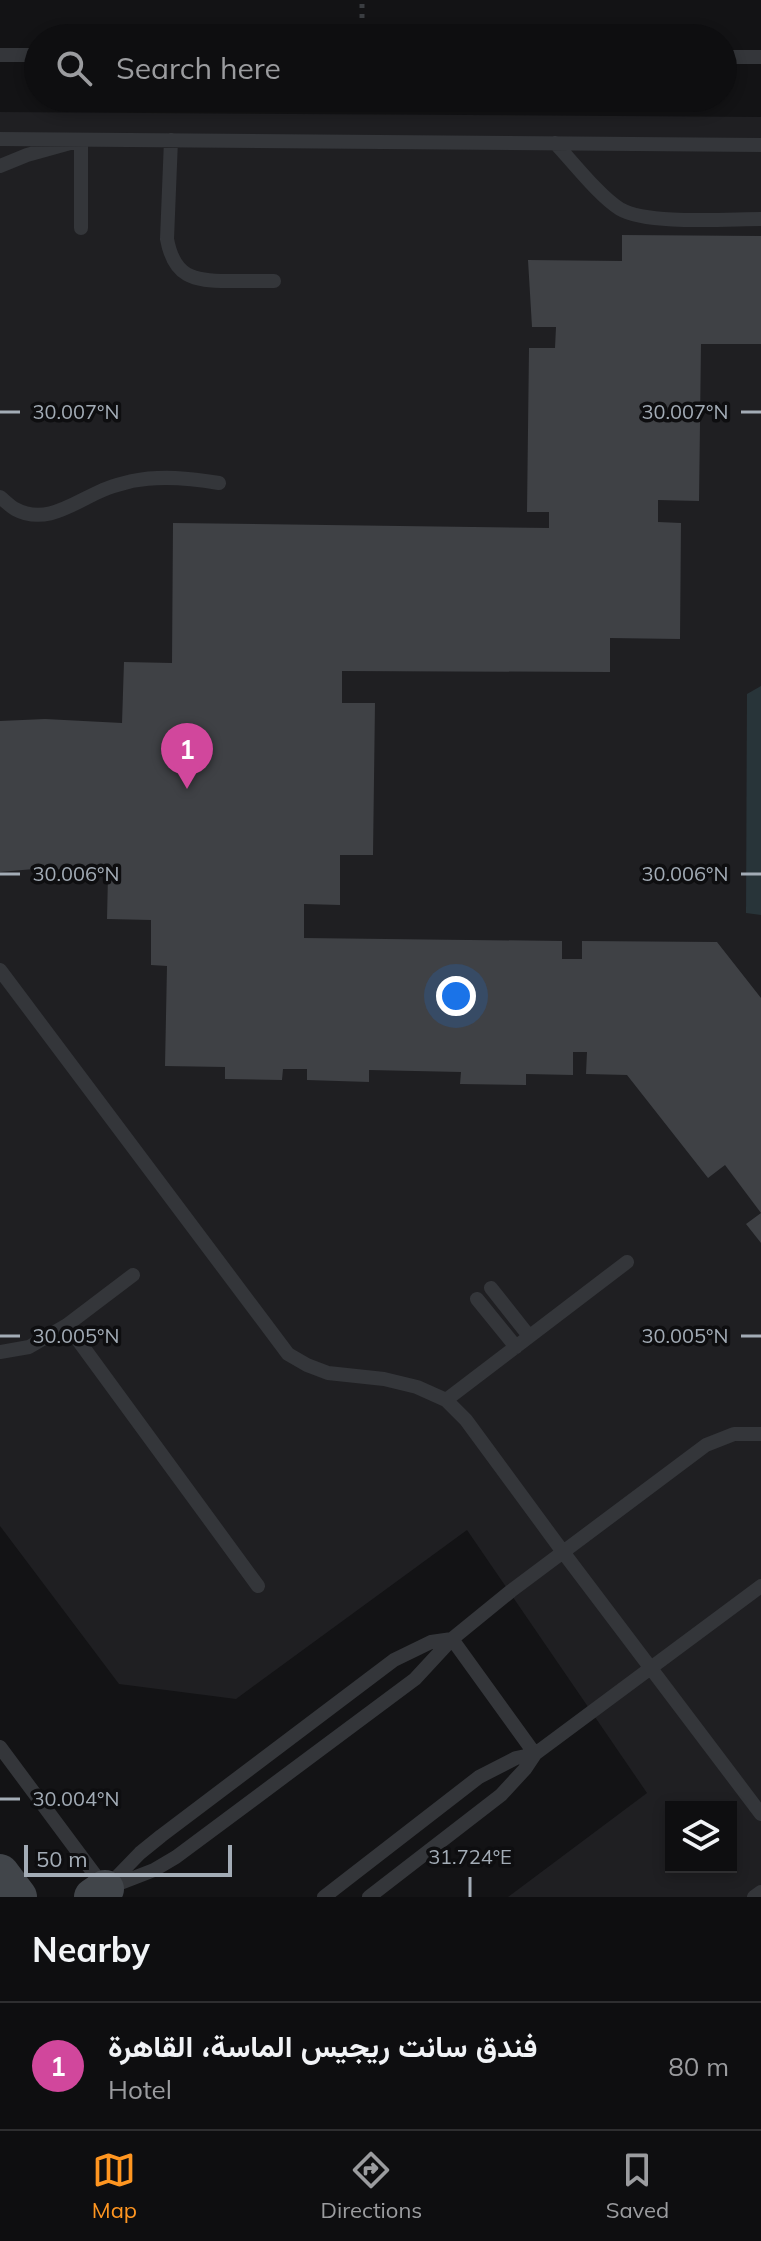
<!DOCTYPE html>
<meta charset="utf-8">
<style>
:root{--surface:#0e0e10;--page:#171719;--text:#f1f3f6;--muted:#9b9c9f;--line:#2e2e30;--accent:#ff9621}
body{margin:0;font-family:Mulish,Vazirmatn,sans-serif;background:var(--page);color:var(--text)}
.controls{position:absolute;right:24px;bottom:24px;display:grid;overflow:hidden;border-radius:0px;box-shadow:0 4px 12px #0003}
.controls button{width:72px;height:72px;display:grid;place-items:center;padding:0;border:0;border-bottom:2px solid var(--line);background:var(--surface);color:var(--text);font:40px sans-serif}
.scale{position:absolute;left:24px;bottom:20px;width:208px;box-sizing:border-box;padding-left:8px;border:4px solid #a3acb6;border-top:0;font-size:22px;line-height:28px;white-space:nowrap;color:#a3acb6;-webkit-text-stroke:6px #0e0e10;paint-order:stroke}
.you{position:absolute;left:456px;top:996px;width:28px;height:28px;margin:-20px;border:6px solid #fff;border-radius:50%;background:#1a73e8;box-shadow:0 0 0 12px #1a73e833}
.badge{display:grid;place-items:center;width:52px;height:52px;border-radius:50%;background:var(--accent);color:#fff;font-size:26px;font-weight:700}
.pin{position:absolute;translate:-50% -66px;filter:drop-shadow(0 2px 4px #0008)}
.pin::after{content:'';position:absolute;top:42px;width:28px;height:24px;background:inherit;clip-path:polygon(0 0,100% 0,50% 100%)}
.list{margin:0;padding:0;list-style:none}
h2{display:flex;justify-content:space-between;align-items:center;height:104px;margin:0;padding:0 32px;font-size:34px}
h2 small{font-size:26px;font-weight:400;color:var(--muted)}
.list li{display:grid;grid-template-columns:52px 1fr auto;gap:24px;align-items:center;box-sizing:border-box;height:128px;padding:0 32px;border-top:2px solid var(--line)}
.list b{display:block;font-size:30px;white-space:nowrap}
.list p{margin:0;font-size:26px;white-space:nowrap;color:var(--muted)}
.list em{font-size:26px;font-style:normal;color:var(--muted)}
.icon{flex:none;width:44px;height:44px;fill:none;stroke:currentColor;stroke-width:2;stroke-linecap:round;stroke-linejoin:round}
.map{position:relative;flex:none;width:761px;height:1897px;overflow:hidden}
.search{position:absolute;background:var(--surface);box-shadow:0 4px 12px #0003;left:24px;right:24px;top:24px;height:88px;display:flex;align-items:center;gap:20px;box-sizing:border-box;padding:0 28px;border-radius:44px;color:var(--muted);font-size:30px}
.sheet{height:232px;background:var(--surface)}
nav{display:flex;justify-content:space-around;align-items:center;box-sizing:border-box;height:112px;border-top:2px solid var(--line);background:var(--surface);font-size:22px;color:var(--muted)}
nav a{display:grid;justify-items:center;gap:4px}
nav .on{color:var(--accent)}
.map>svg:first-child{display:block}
.built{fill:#1f1f22;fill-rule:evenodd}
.water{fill:#283439}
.building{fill:#3f4145}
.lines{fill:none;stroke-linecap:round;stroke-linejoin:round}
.path{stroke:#3a3d41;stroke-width:5;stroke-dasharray:4 6;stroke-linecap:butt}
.lane{stroke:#34363a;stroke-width:14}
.secondary{stroke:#41454a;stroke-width:38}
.ticks{fill:none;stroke:#a3acb6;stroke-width:3}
.ticks-label{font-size:20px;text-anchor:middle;fill:#a3acb6;stroke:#0e0e10;stroke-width:7;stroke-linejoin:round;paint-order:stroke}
</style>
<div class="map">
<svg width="761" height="1897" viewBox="0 0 761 1897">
<rect width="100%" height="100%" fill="#131315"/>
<path class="built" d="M 0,112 L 761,117 L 761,1897 L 508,1897 L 647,1793 L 467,1530 L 236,1699 L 119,1684 L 0,1526 ZM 671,1807 L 731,1807 L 731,1867 L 671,1867 Z"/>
<path class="water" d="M 761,686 L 761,915 L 746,913 L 747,694 Z"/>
<path class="building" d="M 622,235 L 761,236 L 761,344 L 701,344 L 699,501 L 658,500 L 658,522 L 681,523 L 680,639 L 610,638 L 610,672 L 342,671 L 342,703 L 375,703 L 373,855 L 340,855 L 340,905 L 304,904 L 304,938 L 562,941 L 562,959 L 582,959 L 582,941 L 717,942 L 761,998 L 761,1213 L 725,1165 L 708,1178 L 627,1075 L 586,1074 L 587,1052 L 573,1052 L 573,1075 L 526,1074 L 526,1085 L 460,1084 L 461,1072 L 369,1070 L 369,1082 L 307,1080 L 307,1069 L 283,1069 L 282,1080 L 225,1079 L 225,1067 L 165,1066 L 167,966 L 151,965 L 151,920 L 107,919 L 108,875 L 45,868 L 0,872 L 0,721 L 45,719 L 122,723 L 124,662 L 172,663 L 173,523 L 549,528 L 549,512 L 527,512 L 529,348 L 555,348 L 556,327 L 532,327 L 528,260 L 622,261 Z
M 761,1213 L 761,1243 L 746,1224 Z"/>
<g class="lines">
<path class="path" d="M 362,38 L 362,0"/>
<path class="lane" d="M 0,55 L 38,55
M 723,57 L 761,57
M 0,139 L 761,145
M 171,140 L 167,239 C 174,277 193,281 228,281 C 243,281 259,281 274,281
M 555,143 C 572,161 600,197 620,209 C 647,225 727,219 761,219
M 0,166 L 27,155 L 81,140 L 81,228
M 0,497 C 5,501 10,506 15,509 C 48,527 78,499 108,488 C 116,485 124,483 132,481 C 161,475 190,478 219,483
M 0,970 L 288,1354 L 307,1365 L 328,1373 L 384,1379 L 417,1387 L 446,1400 L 466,1420 L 563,1552 L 761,1814
M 491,1288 L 529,1336
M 477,1299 L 516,1347
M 67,1325 L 258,1586
M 0,1352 L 29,1347 L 67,1325 L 133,1275
M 446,1400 L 627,1262
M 452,1639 L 535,1754
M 0,1747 L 104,1887
M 110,1884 L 140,1853 L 161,1836 L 394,1660 L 431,1642 L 452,1639
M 105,1889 L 154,1870 L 176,1857 L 415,1679 L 452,1639 L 511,1591 L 706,1445 L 734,1434 L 761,1434
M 324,1897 L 479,1777 L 516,1758 L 535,1754
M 369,1897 L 501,1795 L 525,1769 L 535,1754 L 761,1586
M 754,1897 L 761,1892"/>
<path class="secondary" d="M 0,1873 L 18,1897
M 93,1897 L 105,1889"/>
</g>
<path class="ticks" d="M 0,412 L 20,412M 741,412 L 761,412M 0,874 L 20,874M 741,874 L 761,874M 0,1336 L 20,1336M 741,1336 L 761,1336M 0,1799 L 20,1799M 470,1877 L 470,1897"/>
<g class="ticks-label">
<text x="76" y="419">30.007°N</text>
<text x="685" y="419">30.007°N</text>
<text x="76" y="881">30.006°N</text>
<text x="685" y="881">30.006°N</text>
<text x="76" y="1343">30.005°N</text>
<text x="685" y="1343">30.005°N</text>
<text x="76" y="1806">30.004°N</text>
<text x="470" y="1864">31.724°E</text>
</g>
</svg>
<div class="controls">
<button><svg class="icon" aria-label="layers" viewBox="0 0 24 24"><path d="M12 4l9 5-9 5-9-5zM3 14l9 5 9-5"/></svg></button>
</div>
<div class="scale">50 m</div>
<div class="you"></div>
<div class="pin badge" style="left:187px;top:789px;background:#d1479c">1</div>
<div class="search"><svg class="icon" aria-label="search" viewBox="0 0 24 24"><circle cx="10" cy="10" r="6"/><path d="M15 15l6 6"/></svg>Search here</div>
</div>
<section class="sheet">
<h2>Nearby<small></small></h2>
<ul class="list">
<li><span class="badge" style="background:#d1479c">1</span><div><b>فندق سانت ريجيس الماسة، القاهرة</b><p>Hotel</p></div><em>80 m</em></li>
</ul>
</section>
<nav>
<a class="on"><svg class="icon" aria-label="map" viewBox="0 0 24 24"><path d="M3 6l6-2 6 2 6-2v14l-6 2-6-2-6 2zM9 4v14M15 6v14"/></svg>Map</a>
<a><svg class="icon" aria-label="directions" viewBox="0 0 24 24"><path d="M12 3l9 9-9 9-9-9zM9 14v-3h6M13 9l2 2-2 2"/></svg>Directions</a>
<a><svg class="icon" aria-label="saved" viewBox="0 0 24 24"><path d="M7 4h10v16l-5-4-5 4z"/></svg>Saved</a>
</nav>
